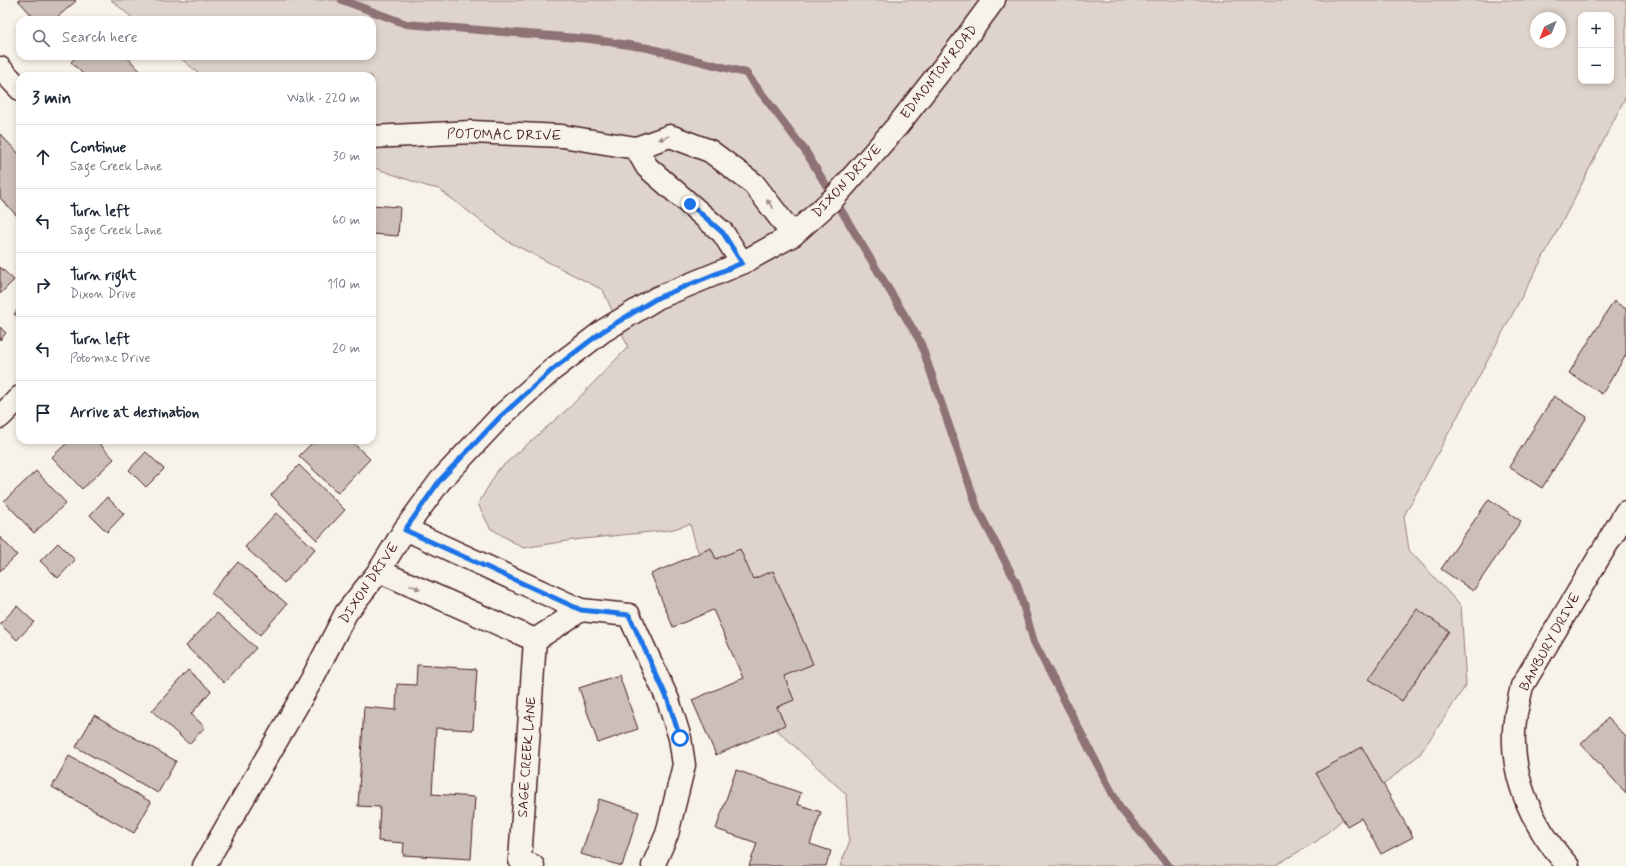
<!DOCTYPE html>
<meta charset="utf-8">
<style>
:root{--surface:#fff;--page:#f6f6f7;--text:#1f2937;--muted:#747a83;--line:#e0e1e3}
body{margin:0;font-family:Mynerve,sans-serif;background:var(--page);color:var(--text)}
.controls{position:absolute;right:12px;top:12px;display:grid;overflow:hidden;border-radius:8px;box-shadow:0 2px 6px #0003}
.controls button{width:36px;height:36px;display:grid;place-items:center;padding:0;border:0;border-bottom:1px solid var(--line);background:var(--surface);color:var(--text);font:20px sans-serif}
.compass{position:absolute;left:1530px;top:12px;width:36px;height:36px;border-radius:50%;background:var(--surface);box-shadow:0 2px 6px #0003;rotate:223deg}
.stop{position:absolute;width:12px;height:12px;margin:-9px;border:3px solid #1a73e8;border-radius:50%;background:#fff}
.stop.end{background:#1a73e8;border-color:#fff;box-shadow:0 1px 4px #0008}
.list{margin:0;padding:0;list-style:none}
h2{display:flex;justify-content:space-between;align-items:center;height:52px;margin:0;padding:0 16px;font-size:17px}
h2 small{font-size:13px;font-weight:400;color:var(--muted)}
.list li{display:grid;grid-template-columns:26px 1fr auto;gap:12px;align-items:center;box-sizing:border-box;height:64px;padding:0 16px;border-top:1px solid var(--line)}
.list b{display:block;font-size:15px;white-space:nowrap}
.list p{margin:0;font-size:13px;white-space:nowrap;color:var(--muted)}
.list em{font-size:13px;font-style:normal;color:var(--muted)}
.icon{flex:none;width:22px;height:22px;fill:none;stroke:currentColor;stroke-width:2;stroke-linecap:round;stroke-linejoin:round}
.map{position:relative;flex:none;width:1626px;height:866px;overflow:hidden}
.search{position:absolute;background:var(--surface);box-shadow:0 2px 6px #0003;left:16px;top:16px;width:360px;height:44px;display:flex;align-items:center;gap:10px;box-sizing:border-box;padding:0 14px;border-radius:12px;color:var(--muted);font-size:15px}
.panel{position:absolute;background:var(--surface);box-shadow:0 2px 6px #0003;left:16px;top:72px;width:360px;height:372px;border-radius:12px}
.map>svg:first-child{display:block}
.green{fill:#ded4cc;stroke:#947a7c;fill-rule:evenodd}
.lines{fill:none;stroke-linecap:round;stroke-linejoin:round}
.stream{stroke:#8e7275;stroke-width:8}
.building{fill:#ccbfb9;stroke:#4a1f2b}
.minor-casing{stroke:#4a1f2b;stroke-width:25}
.minor{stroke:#f7f3e8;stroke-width:22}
.oneway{fill:#a0898a}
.route{stroke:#1a73e8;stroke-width:5}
.labels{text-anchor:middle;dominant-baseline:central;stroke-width:4;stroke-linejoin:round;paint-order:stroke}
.street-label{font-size:14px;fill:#4a1f2b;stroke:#f7f3e8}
</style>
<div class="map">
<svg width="1626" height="866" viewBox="0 0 1626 866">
<rect width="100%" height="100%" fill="#f7f3e8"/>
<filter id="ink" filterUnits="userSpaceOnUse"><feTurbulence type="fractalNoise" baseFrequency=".025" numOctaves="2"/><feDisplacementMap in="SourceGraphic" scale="8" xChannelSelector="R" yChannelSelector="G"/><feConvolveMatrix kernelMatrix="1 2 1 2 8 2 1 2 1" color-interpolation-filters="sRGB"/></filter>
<g filter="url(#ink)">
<path class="green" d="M 111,0 L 1626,0 L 1626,96 L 1570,207 L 1404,516 L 1409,550 L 1461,606 L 1466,685 L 1420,754 L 1317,841 L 1274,866 L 840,866 L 849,843 L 846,794 L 775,728 L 696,546 L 690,524 L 670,530 L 573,540 L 523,548 L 490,528 L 478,504 L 498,470 L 571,406 L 628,347 L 603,290 L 507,241 L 439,189 L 426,186 L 372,167 L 372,76 L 202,76 L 178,56 L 372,56 L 372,20 L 135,20 ZM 1581,15 L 1611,15 L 1611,81 L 1581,81 ZM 1536,18 L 1560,18 L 1560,42 L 1536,42 Z"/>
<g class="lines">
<path class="stream" d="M 342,0 L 406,24 L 590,39 L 648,48 L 746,73 L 806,152 L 920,341 L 978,510 L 1017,584 L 1034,642 L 1120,808 L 1169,866"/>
</g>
<path class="building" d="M 18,0 L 75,0 L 76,1 L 54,20 L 36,20 Z
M 77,56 L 126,56 L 145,76 L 85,76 L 71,62 Z
M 0,134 L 20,155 L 20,219 L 0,198 Z
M 372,205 L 400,207 L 398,236 L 372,234 Z
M 0,267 L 14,280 L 0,294 Z
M 1614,301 L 1626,309 L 1626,355 L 1602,394 L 1569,373 Z
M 20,307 L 20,319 L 14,314 Z
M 0,327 L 6,333 L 0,340 Z
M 1554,396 L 1587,417 L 1542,488 L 1509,467 Z
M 70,440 L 96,440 L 114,459 L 82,489 L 52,457 Z
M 315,440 L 350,440 L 370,459 L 338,493 L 299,456 Z
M 146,452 L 164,469 L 146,487 L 129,470 Z
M 299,465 L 345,510 L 317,540 L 271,495 Z
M 36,471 L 66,503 L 34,533 L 4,501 Z
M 107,497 L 124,514 L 107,532 L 90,515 Z
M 1489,499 L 1521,521 L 1473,591 L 1441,569 Z
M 276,513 L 315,549 L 284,583 L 245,547 Z
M 0,537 L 17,555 L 0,571 Z
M 58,543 L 75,560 L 58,578 L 40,561 Z
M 711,548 L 716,559 L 740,549 L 753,579 L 773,571 L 813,664 L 784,676 L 794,700 L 777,707 L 785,725 L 716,755 L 692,700 L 743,678 L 713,610 L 673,627 L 651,574 Z
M 238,562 L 287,604 L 260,635 L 211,593 Z
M 17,606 L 34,622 L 17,640 L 0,624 Z
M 1417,609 L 1449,631 L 1402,701 L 1369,679 Z
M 217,613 L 256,648 L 224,683 L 186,646 Z
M 417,665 L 477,669 L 473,730 L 436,728 L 432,794 L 475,797 L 471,859 L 403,855 L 404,843 L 378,841 L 380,807 L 358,806 L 364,707 L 396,710 L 397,684 L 416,685 Z
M 188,670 L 211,691 L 191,714 L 205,727 L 189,744 L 152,711 Z
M 619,675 L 638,729 L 598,743 L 579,688 Z
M 94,715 L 176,761 L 158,793 L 76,747 Z
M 1608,718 L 1626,737 L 1626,793 L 1581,744 Z
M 1362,747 L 1413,837 L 1381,854 L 1361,818 L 1347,826 L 1316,773 Z
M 69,756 L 151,802 L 134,833 L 52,787 Z
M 736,770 L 801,793 L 797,804 L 821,812 L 810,844 L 831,851 L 826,866 L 749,866 L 757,843 L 716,829 Z
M 599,799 L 639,812 L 622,866 L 581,854 Z"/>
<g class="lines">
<defs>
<path id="minor" d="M 0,68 L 20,89
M 372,137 L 472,132 L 562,136 L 636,148
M 742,263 L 723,233 L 647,167 L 636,148 L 670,136 L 710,151 L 754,184 L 793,235
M 0,417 L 20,397
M 405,529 L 581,610 L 629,615 L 668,700 L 680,738 L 684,765 L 667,834 L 653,866
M 379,571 L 535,640
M 204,866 L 311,681 L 346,613 L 379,571 L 405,529 L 440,481 L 500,417 L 552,370 L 603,331 L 657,298 L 742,263 L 793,235 L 833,199 L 898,125 L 960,46 L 994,0
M 533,866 L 520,860 L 535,640 L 581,610
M 1568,866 C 1531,825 1506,770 1516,713 C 1518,704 1520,695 1522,686 L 1626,512"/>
</defs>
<use href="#minor" class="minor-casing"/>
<use href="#minor" class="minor"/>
</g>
<defs><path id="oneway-solid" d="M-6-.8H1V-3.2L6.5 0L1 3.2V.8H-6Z"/></defs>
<g class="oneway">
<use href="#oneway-solid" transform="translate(664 138) rotate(161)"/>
<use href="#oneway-solid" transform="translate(770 204) rotate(-128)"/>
<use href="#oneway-solid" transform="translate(415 587) rotate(24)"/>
</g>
</g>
<g class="lines" filter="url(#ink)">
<path class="route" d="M 680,738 L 668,700 L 629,615 L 581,610 L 405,530 L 440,480 L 500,417 L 552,370 L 603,331 L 657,298 L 742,263 L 723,233 L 690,204"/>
</g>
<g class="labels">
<g class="street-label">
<text transform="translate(939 72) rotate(-52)">EDMONTON ROAD</text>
<text transform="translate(504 135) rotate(1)">POTOMAC DRIVE</text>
<text transform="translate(847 181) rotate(-47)">DIXON DRIVE</text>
<text transform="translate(369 583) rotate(-56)">DIXON DRIVE</text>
<text transform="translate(1550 642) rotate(-61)">BANBURY DRIVE</text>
<text transform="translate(527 757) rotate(-86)">SAGE CREEK LANE</text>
</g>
</g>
</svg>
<div class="controls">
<button>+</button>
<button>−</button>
</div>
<svg class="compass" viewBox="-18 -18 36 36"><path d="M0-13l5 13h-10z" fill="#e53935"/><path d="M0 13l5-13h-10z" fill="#747a83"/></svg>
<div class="stop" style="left:680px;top:738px"></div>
<div class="stop end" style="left:690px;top:204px"></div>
<div class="search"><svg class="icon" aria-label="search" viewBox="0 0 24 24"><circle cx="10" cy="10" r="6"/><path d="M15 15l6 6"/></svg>Search here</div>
<section class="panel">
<h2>3 min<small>Walk · 220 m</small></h2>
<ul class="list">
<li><svg class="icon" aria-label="ahead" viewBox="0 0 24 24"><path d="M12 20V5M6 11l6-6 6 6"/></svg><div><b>Continue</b><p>Sage Creek Lane</p></div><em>30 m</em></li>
<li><svg class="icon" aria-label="left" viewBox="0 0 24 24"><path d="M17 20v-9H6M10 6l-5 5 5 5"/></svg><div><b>Turn left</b><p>Sage Creek Lane</p></div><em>60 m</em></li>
<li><svg class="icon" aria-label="right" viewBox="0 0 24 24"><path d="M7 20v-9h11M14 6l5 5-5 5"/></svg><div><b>Turn right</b><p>Dixon Drive</p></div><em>110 m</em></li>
<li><svg class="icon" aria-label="left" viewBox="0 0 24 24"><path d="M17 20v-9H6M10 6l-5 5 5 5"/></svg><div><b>Turn left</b><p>Potomac Drive</p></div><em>20 m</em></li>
<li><svg class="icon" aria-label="arrive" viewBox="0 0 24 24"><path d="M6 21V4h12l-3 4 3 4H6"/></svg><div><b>Arrive at destination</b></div></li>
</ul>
</section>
</div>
